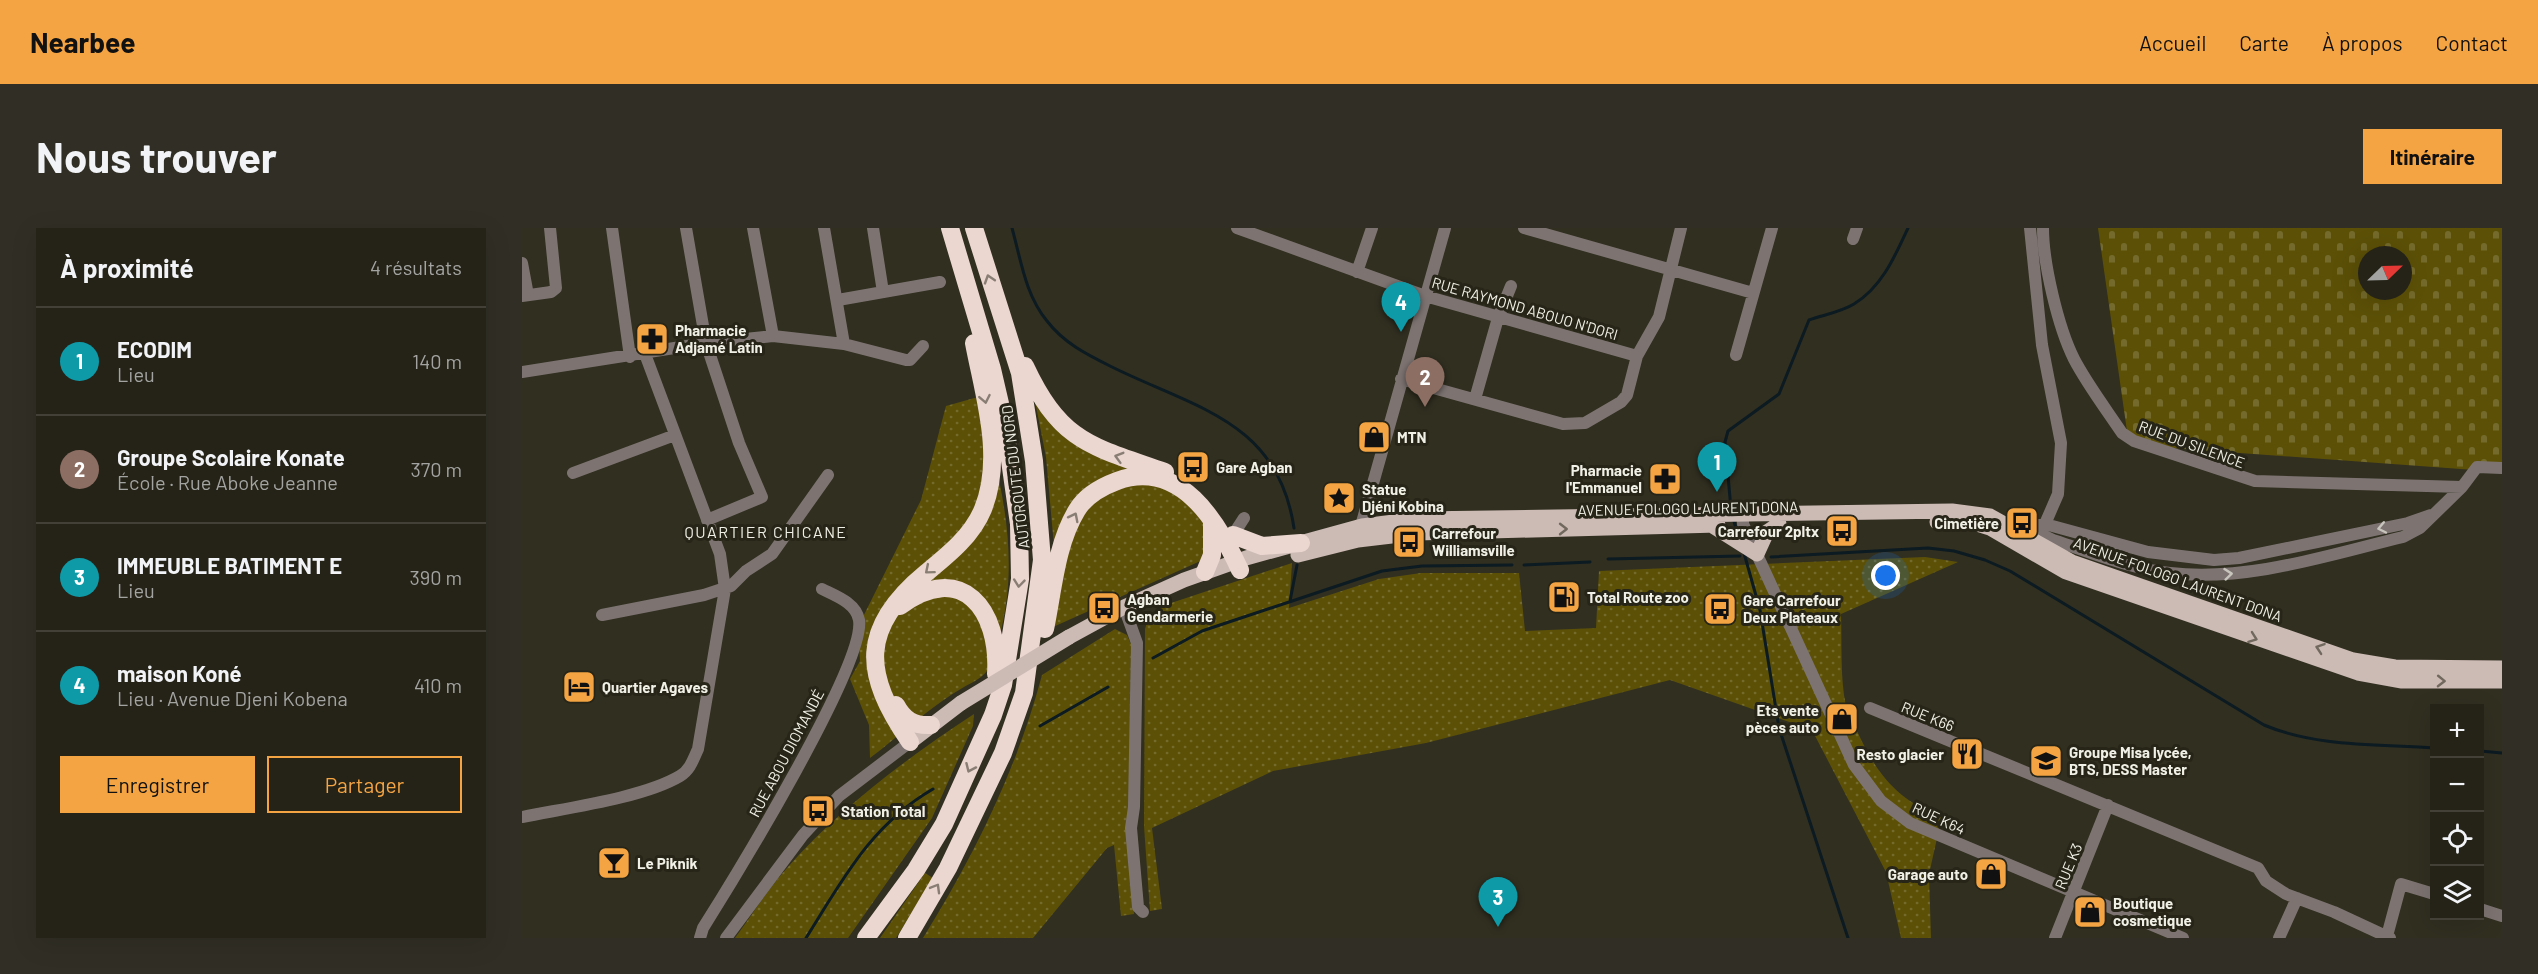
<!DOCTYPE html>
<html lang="fr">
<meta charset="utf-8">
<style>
:root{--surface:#252318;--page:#312f25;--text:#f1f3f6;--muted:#a3a4a2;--line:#424037;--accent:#f4a443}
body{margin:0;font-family:Barlow,sans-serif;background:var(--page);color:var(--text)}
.controls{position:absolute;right:18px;bottom:18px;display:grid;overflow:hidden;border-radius:0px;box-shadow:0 6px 24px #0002}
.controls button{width:54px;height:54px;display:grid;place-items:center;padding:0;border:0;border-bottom:2px solid var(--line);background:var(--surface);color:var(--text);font:30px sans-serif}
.compass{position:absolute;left:1836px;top:18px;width:54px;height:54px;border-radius:50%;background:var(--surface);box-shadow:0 6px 24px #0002;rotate:67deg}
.you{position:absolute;left:1364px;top:348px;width:21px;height:21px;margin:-15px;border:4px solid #fff;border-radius:50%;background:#1a73e8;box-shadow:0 0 0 9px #1a73e833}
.badge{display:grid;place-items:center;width:39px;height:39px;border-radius:50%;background:var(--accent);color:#fff;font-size:20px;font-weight:700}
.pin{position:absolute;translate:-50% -50px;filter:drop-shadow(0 2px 3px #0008)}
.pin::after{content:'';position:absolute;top:32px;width:21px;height:18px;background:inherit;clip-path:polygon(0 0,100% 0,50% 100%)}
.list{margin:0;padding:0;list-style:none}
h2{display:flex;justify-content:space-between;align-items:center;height:78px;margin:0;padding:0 24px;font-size:26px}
h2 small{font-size:20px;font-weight:400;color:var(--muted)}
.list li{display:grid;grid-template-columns:39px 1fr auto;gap:18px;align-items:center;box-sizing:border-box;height:108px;padding:0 24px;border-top:2px solid var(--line)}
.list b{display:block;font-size:22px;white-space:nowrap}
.list p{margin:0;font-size:20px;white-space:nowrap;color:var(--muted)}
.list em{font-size:20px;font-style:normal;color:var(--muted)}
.actions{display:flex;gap:12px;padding:18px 24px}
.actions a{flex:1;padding:14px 0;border:2px solid var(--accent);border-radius:0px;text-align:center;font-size:21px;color:var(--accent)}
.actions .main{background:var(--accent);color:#111}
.icon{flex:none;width:33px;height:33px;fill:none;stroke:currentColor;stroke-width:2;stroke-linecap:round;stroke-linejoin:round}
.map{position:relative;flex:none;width:1980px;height:710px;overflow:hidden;border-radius:0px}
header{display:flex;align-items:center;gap:36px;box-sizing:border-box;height:84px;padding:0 30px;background:var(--accent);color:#111}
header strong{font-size:28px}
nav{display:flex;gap:33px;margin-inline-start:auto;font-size:21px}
.intro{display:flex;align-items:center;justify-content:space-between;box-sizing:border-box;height:144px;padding:0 36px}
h1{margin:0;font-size:42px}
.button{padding:15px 27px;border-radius:0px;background:var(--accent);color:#111;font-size:21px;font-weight:700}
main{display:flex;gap:36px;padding:0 36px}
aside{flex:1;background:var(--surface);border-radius:0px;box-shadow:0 6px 24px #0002}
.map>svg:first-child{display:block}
.green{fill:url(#green-dots)}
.cemetery{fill:url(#cemetery-stones);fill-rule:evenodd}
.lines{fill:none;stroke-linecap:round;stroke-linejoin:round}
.stream{stroke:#0c1a21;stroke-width:3}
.minor{stroke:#7d7472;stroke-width:12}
.major{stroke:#ccbab5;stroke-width:15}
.highway{stroke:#ebd6d0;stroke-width:18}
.major-bridge{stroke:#ccbab5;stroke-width:15}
.oneway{stroke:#897e74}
.oneway2{stroke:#c8c5bd}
.oneway3{stroke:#71685e}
.labels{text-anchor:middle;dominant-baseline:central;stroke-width:6;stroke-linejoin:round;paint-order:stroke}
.street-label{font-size:15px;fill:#f1f0e6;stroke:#272517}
.poi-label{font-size:15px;font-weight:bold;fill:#f1f0e6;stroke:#272517;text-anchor:start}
.neighbourhood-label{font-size:16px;letter-spacing:1.5px;fill:#f1f0e6;stroke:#272517}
</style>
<header>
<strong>Nearbee</strong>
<nav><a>Accueil</a><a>Carte</a><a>À propos</a><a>Contact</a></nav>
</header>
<div class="intro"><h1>Nous trouver</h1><a class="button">Itinéraire</a></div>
<main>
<aside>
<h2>À proximité<small>4 résultats</small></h2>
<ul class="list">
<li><span class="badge" style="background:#0f9aa8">1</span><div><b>ECODIM</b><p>Lieu</p></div><em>140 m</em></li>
<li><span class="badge" style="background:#8d6e63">2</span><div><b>Groupe Scolaire Konate</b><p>École · Rue Aboke Jeanne</p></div><em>370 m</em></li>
<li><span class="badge" style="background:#0f9aa8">3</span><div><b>IMMEUBLE BATIMENT E</b><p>Lieu</p></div><em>390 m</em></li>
<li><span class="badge" style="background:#0f9aa8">4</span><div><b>maison Koné</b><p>Lieu · Avenue Djeni Kobena</p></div><em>410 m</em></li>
</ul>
<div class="actions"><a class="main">Enregistrer</a><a>Partager</a></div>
</aside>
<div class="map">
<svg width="1980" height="710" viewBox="0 0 1980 710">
<defs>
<pattern id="green-dots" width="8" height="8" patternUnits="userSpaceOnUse" patternTransform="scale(1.5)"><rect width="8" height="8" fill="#5c5007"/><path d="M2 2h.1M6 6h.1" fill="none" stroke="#746a2b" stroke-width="1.8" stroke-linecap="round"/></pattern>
<pattern id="cemetery-stones" width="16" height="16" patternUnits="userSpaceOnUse" patternTransform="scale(1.5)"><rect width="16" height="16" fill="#5c5007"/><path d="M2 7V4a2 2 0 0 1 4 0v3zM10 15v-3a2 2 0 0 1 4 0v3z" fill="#746a2b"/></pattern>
</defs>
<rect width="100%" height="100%" fill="#312f20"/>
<path class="green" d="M 456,169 C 478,248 500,328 477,410 C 474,419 472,432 467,440 C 462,449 451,454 442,459 C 407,479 380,506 348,530 L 347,497 L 328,451 L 338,433 L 336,399 L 399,272 L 424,178 Z
M 513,173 L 611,240 L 571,257 L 532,318 L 524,229 Z
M 614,255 L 648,260 L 683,292 L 683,331 L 531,399 C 540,356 541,289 583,264 C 592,259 605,258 614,255 Z
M 1403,329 L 1436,334 L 1319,386 C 1320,414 1318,451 1324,478 C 1326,487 1332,496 1335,503 C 1354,545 1376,574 1420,588 L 1407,646 L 1409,710 L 1379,710 L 1364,644 L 1290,502 L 1148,452 L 904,515 L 751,543 L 630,600 L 640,681 L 628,683 L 622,598 L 623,401 L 626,391 L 640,378 L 770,335 L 767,380 L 857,351 L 899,345 L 997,345 L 1003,403 L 1074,400 L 1077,343 Z
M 593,401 L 605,407 L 609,416 L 607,637 L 612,686 L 599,688 L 592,617 L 585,620 L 511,710 L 401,710 C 452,628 495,541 520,447 Z
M 452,486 L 451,498 L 410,590 L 326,710 L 213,710 C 230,687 246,661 265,640 C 318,580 385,530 452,486 Z
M 403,645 L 411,650 L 374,710 L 358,710 Z"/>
<path class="cemetery" d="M 1576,0 L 1980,0 L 1980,244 L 1607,217 ZM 1845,27 L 1881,27 L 1881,63 L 1845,63 Z"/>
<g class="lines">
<path class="stream" d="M 490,0 C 499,32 503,66 525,93 C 542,115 564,126 588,138 C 672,180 756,192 772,300
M 1209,281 L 1203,214 L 1206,203 L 1257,166 L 1287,92 C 1301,87 1319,84 1332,76 C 1360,59 1373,28 1386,0
M 1211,290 L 1216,307
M 1222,325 L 1238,382 L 1257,500 L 1326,710
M 1249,329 L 1406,320 L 1432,323 L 1463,332 L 1488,343 L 1742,497 C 1794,519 1856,516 1912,520
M 1086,331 L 1218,328
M 1002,337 L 1068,334
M 768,373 L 775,337
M 631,430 L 680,403 L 860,343 L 900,338 L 990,337
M 518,498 L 586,459
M 1958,523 L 1980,525
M 284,710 C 321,651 349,597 411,561"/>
<path class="minor" d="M 90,0 L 108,129
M 164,0 L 184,115 L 217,215 L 240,269 L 185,292
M 231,0 L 251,108
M 302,0 L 322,116
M 351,0 L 361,64
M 715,0 L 903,68 L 1115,128
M 1002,0 L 1231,65
M 1508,0 L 1520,117 L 1539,215 L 1536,266 L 1523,296
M 1521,0 C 1521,35 1536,99 1552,131 C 1565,156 1584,181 1600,205 L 1612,213 L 1733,253 L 1940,259 L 1955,239 L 1980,240
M 1331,11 L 1335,0
M 0,35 L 6,67
M 835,44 L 850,0
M 0,68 L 29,64 L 34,60 L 28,0
M 316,72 L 418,54
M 1214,127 L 1250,0
M 0,144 L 184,115 L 251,108 L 322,116 L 384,132 L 388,132 L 401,118
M 879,151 L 1041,196 L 1063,195 L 1099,174 L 1105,167 L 1115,128 L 1137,89 L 1159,0
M 953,171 L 976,90 L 989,58
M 51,245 L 153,207
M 1221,287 L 1221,296 L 1332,537 L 1359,573 L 1388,595 L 1661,710
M 1487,298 C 1503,294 1519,308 1534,313 C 1570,325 1610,341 1648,345 C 1726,354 1806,327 1881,309 L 1898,300 L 1940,259
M 1505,299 L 1523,296 L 1626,324 L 1692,332 L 1717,330 L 1795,314 L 1886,295 L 1909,287
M 837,305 L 923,0
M 712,313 L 711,307 L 722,290
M 602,379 L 615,415 L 612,579 L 609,600 L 616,679 L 621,684
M 80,387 L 182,367 L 209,358 L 224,343 L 250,326 L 306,247
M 1348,480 L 1736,640 L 1744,653 L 1764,666 L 1812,684 L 1868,710
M 0,589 C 44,580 121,570 158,548 C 168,542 171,532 176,521 L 203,361 L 198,326 L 123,126
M 1958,681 L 1980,688
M 1865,708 L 1879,656 L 1912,666
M 178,710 L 181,700 C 210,654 344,436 337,392 C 334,375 314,368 300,361
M 204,710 L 281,607 L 317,568 L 388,514
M 1533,710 L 1586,577
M 1757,710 L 1775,670"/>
<path class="major" d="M 1415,294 L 1452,295 L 1468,300 L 1544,344 L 1836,445 L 1880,453 L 1980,453
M 1189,297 L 1235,326 L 1245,304 L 1257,296
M 776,327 L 836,312 L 895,305 L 1196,297
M 547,409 L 602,379 L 662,352 L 724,330 L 840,298 L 896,291 L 1430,283 L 1468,288 L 1550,334 L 1831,432 L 1873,439 L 1980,440
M 388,514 L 439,475"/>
<path class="highway" d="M 503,138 C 539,215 569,218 643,244
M 711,307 L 740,318 L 779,315
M 683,344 L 690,327 L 690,295
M 378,378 C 440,332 478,382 474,446
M 523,401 C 531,363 534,316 555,282 C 564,267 579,259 595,253 C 658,230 696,294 718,342
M 374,477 C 382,492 392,498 409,497
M 388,514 C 341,446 337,400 404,345 C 426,327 450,308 461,281 C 482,229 462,168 452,115
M 344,710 L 394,642 L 422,596 L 471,487 L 481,457 L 498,351 L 497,296 L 483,197 L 470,141 L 428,0
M 385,710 L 426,640 L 481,525 L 502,465 L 520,332 L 512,233 L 498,145 L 452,0"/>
<path class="major-bridge" d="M 439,475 L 547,409"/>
</g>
<defs><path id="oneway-chevron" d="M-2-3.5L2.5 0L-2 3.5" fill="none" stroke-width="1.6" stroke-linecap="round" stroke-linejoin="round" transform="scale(1.5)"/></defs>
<g class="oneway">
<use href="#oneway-chevron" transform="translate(467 51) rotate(-108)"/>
<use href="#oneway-chevron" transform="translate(463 171) rotate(79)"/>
<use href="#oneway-chevron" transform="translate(597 229) rotate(-164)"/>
<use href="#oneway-chevron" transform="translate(552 289) rotate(-63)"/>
<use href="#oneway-chevron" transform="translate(407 342) rotate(140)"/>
<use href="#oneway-chevron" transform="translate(497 355) rotate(96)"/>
<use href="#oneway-chevron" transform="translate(448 540) rotate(114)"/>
<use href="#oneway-chevron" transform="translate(414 660) rotate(-60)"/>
</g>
<g class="oneway2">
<use href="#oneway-chevron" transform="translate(1860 300) rotate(168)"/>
<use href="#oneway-chevron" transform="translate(1706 346) rotate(-6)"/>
</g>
<g class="oneway3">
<use href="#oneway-chevron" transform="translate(1041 301)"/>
<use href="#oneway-chevron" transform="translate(1731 410) rotate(20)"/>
<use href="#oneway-chevron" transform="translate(1798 420) rotate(-161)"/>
<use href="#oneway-chevron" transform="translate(1919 453) rotate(1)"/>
</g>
<defs>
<symbol id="pharmacy-square" viewBox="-11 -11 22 22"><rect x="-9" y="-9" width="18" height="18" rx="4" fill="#f4a443" stroke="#272517"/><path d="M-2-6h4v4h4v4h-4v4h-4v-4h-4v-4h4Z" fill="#111"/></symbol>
<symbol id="shop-square" viewBox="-11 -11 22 22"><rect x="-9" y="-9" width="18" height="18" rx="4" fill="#f4a443" stroke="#272517"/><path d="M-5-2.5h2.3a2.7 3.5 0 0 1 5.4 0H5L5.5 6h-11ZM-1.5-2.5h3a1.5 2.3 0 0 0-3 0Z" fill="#111"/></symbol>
<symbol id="bus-square" viewBox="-11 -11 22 22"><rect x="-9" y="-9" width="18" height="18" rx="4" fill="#f4a443" stroke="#272517"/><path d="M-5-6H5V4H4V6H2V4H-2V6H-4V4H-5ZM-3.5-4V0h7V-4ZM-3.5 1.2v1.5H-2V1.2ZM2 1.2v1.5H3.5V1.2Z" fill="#111"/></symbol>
<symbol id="sight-square" viewBox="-11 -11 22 22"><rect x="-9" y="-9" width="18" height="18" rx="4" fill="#f4a443" stroke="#272517"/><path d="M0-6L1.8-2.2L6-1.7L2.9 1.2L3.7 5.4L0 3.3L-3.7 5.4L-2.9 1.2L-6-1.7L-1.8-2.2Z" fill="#111"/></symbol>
<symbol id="fuel-square" viewBox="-11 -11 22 22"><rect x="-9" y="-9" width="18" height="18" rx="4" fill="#f4a443" stroke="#272517"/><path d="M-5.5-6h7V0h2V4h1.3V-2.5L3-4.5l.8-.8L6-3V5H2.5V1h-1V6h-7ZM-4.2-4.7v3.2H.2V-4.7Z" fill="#111"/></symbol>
<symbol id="hotel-square" viewBox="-11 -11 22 22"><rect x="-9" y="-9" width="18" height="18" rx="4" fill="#f4a443" stroke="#272517"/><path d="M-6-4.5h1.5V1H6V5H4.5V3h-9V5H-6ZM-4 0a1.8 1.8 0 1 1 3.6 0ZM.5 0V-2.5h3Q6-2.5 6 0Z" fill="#111"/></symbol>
<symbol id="restaurant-square" viewBox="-11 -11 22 22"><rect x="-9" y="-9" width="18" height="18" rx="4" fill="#f4a443" stroke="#272517"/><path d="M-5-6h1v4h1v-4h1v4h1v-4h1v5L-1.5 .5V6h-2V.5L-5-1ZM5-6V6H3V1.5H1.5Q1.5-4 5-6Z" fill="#111"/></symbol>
<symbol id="university-square" viewBox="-11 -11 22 22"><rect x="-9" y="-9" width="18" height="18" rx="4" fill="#f4a443" stroke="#272517"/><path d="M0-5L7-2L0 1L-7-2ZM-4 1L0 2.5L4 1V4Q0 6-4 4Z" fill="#111"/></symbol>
<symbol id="bar-square" viewBox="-11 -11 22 22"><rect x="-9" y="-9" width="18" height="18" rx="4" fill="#f4a443" stroke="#272517"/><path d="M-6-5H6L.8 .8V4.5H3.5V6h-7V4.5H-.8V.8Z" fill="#111"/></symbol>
</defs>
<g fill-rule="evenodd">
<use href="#pharmacy-square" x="111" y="92" width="38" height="38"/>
<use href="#shop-square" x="833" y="190" width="38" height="38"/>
<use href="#bus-square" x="652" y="220" width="38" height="38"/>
<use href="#pharmacy-square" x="1124" y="232" width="38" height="38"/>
<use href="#sight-square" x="798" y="251" width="38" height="38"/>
<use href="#bus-square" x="1481" y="276" width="38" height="38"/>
<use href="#bus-square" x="1301" y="284" width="38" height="38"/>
<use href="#bus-square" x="868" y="295" width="38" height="38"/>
<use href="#fuel-square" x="1023" y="350" width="38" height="38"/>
<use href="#bus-square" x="563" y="361" width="38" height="38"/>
<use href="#bus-square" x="1179" y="362" width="38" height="38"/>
<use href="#hotel-square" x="38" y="440" width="38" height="38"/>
<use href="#shop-square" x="1301" y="472" width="38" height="38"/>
<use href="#restaurant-square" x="1426" y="507" width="38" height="38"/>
<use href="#university-square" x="1505" y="514" width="38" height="38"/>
<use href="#bus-square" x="277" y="564" width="38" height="38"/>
<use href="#bar-square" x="73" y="616" width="38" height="38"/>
<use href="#shop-square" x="1450" y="627" width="38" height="38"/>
<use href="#shop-square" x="1549" y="665" width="38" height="38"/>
</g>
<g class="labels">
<g class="street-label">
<text transform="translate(1003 80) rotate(16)">RUE RAYMOND ABOUO N'DORI</text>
<text transform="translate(1670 216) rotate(20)">RUE DU SILENCE</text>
<text transform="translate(493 249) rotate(-97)">AUTOROUTE DU NORD</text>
<text transform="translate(1166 280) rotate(-1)">AVENUE FOLOGO LAURENT DONA</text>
<text transform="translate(1656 351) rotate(20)">AVENUE FOLOGO LAURENT DONA</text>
<text transform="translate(1406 488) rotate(22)">RUE K66</text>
<text transform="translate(264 525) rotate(-62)">RUE ABOU DIOMANDÉ</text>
<text transform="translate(1417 590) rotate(25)">RUE K64</text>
<text transform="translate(1546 638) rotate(-68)">RUE K3</text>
</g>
<g class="poi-label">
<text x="153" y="102">Pharmacie<tspan x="153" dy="17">Adjamé Latin</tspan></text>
<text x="875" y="209">MTN</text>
<text x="694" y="239">Gare Agban</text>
<text x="1120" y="242" text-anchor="end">Pharmacie<tspan x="1120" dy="17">l'Emmanuel</tspan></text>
<text x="840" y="261">Statue<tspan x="840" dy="17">Djéni Kobina</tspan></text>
<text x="1477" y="295" text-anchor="end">Cimetière</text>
<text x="1297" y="303" text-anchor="end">Carrefour 2pltx</text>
<text x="910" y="305">Carrefour<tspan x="910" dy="17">Williamsville</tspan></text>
<text x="1065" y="369">Total Route zoo</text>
<text x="605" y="371">Agban<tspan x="605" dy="17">Gendarmerie</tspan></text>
<text x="1221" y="372">Gare Carrefour<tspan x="1221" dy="17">Deux Plateaux</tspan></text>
<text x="80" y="459">Quartier Agaves</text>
<text x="1297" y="482" text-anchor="end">Ets vente<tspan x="1297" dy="17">pèces auto</tspan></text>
<text x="1547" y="524">Groupe Misa lycée,<tspan x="1547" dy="17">BTS, DESS Master</tspan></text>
<text x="1422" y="526" text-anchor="end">Resto glacier</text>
<text x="319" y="583">Station Total</text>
<text x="115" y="635">Le Piknik</text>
<text x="1446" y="646" text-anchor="end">Garage auto</text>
<text x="1591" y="675">Boutique<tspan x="1591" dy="17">cosmetique</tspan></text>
</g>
<g class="neighbourhood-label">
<text x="244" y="303">QUARTIER CHICANE</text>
</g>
</g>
</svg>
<div class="controls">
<button>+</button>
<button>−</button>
<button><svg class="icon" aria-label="locate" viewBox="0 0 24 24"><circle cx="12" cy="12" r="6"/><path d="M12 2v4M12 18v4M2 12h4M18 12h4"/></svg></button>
<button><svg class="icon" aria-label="layers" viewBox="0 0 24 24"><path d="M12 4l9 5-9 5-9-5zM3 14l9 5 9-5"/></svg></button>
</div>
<svg class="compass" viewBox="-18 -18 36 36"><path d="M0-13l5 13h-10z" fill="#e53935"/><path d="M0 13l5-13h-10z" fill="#a3a4a2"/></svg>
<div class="you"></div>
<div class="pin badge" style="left:1195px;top:264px;background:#0f9aa8">1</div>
<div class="pin badge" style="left:903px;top:179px;background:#8d6e63">2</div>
<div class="pin badge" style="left:976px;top:699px;background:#0f9aa8">3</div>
<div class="pin badge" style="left:879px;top:104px;background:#0f9aa8">4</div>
</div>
</main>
